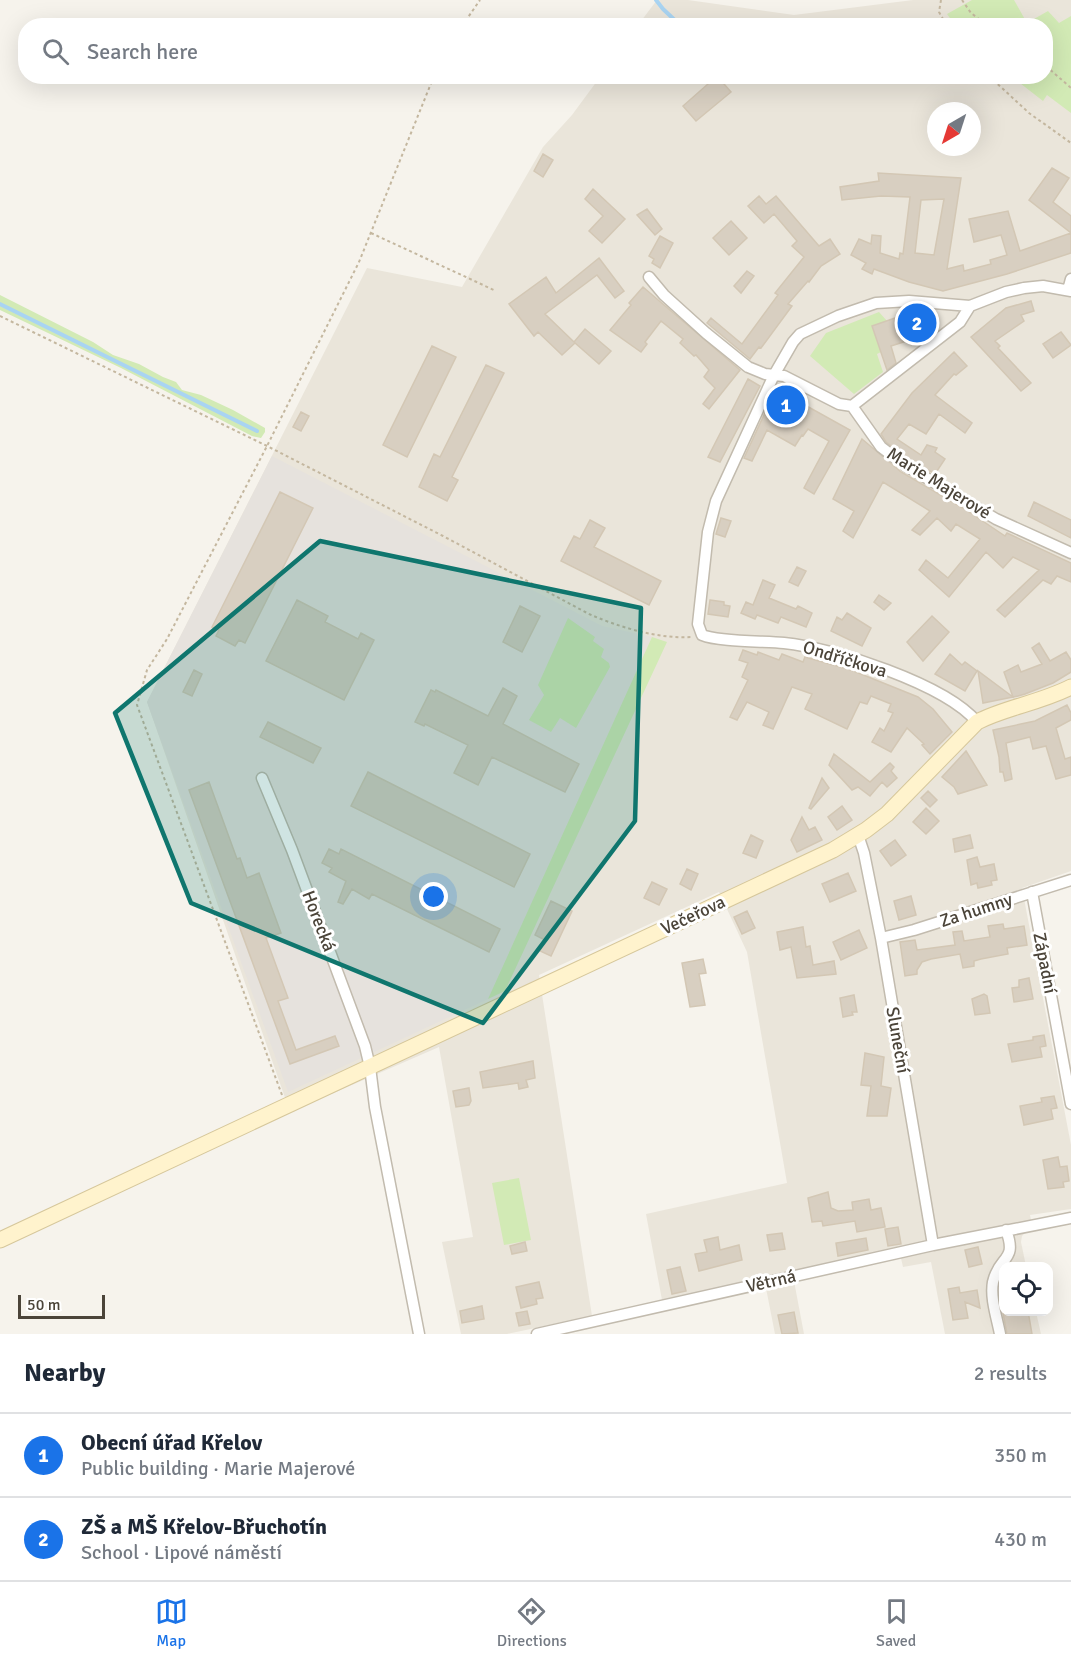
<!DOCTYPE html>
<meta charset="utf-8">
<style>
:root{--surface:#fff;--page:#f6f6f7;--text:#1f2937;--muted:#747a83;--line:#e0e1e3;--accent:#1a73e8}
body{margin:0;font-family:Signika,sans-serif;background:var(--page);color:var(--text)}
.controls{position:absolute;right:18px;bottom:18px;display:grid;overflow:hidden;border-radius:12px;box-shadow:0 6px 24px #0002}
.controls button{width:54px;height:54px;display:grid;place-items:center;padding:0;border:0;border-bottom:2px solid var(--line);background:var(--surface);color:var(--text);font:30px sans-serif}
.compass{position:absolute;left:927px;top:102px;width:54px;height:54px;border-radius:50%;background:var(--surface);box-shadow:0 6px 24px #0002;rotate:219deg}
.scale{position:absolute;left:18px;bottom:15px;width:87px;box-sizing:border-box;padding-left:6px;border:3px solid #4b4439;border-top:0;font-size:16px;line-height:21px;white-space:nowrap;color:#4b4439;-webkit-text-stroke:4px #fff;paint-order:stroke}
.you{position:absolute;left:434px;top:897px;width:21px;height:21px;margin:-15px;border:4px solid #fff;border-radius:50%;background:#1a73e8;box-shadow:0 0 0 9px #1a73e833}
.badge{display:grid;place-items:center;width:39px;height:39px;border-radius:50%;background:var(--accent);color:#fff;font-size:20px;font-weight:700}
.pin{position:absolute;translate:-50% -50%;border:3px solid #fff;box-shadow:0 2px 6px #0006}
.list{margin:0;padding:0;list-style:none}
h2{display:flex;justify-content:space-between;align-items:center;height:78px;margin:0;padding:0 24px;font-size:26px}
h2 small{font-size:20px;font-weight:400;color:var(--muted)}
.list li{display:grid;grid-template-columns:39px 1fr auto;gap:18px;align-items:center;box-sizing:border-box;height:84px;padding:0 24px;border-top:2px solid var(--line)}
.list b{display:block;font-size:22px;white-space:nowrap}
.list p{margin:0;font-size:20px;white-space:nowrap;color:var(--muted)}
.list em{font-size:20px;font-style:normal;color:var(--muted)}
.icon{flex:none;width:33px;height:33px;fill:none;stroke:currentColor;stroke-width:2;stroke-linecap:round;stroke-linejoin:round}
.map{position:relative;flex:none;width:1071px;height:1334px;overflow:hidden}
.search{position:absolute;background:var(--surface);box-shadow:0 6px 24px #0002;left:18px;right:18px;top:18px;height:66px;display:flex;align-items:center;gap:15px;box-sizing:border-box;padding:0 21px;border-radius:24px;color:var(--muted);font-size:22px}
.sheet{height:246px;background:var(--surface)}
nav{display:flex;justify-content:space-around;align-items:center;box-sizing:border-box;height:84px;border-top:2px solid var(--line);background:var(--surface);font-size:16px;color:var(--muted)}
nav a{display:grid;justify-items:center;gap:3px}
nav .on{color:var(--accent)}
.map>svg:first-child{display:block}
.residential{fill:#eae5da;fill-rule:evenodd}
.industrial{fill:#e6e2dd}
.green{fill:#d2eab5}
.lines{fill:none;stroke-linecap:round;stroke-linejoin:round}
.stream{stroke:#a9d4f2;stroke-width:4}
.building{fill:#d8cfc1;stroke:#d3c7b4;stroke-width:1.5;fill-rule:evenodd}
.street-casing{stroke:#c2bbae;stroke-width:13}
.secondary-casing{stroke:#d6c79b;stroke-width:17}
.path{stroke:#c4b79f;stroke-width:2;stroke-dasharray:3 3;stroke-linecap:butt}
.street{stroke:#fff;stroke-width:10}
.secondary{stroke:#fff3cd;stroke-width:15}
.marked{fill:#0f766e;fill-opacity:0.2;stroke:#0f766e;stroke-width:4.5;stroke-linejoin:round}
.labels{text-anchor:middle;dominant-baseline:central;stroke-width:6;stroke-linejoin:round;paint-order:stroke}
.street-label{font-size:18px;fill:#4b4439;stroke:#fff}
</style>
<div class="map">
<svg width="1071" height="1334" viewBox="0 0 1071 1334">
<rect width="100%" height="100%" fill="#f6f3ec"/>
<path class="residential" d="M 657,0 L 688,0 L 794,15 L 913,0 L 1071,0 L 1071,871 L 1022,888 L 1071,1145 L 1071,1209 L 1030,1215 L 1031,1220 L 1026,1232 L 1022,1236 L 1021,1242 L 1026,1266 L 1004,1266 L 1004,1312 L 1036,1312 L 1041,1334 L 945,1334 L 931,1262 L 903,1267 L 900,1254 L 794,1281 L 804,1334 L 775,1334 L 764,1278 L 662,1300 L 646,1214 L 787,1183 L 747,952 L 719,892 L 539,975 L 592,1316 L 507,1334 L 461,1334 L 442,1242 L 473,1237 L 439,1047 L 290,1112 L 147,702 L 367,268 L 462,287 L 543,147 L 572,115 L 600,77 L 1046,76 L 1046,26 L 638,25 ZM 936,111 L 972,111 L 972,147 L 936,147 Z"/>
<path class="industrial" d="M 272,456 L 602,626 L 652,637 L 488,999 L 288,1092 L 147,702 Z"/>
<path class="green" d="M 972,0 L 1014,0 L 1027,23 L 1048,11 L 1059,23 L 1071,16 L 1071,113 L 1047,95 L 1043,101 L 1012,77 L 1046,76 L 1046,26 L 955,25 L 947,14 Z
M 0,295 L 93,342 L 113,355 L 139,364 L 163,377 L 176,382 L 182,390 L 201,395 L 233,410 L 265,428 L 265,432 L 261,438 L 252,436 L 121,368 L 0,310 Z
M 879,312 L 887,321 L 872,327 L 881,352 L 877,354 L 883,372 L 854,394 L 810,356 L 826,333 Z
M 568,618 L 595,637 L 593,641 L 604,649 L 601,657 L 609,663 L 610,667 L 576,728 L 560,718 L 551,732 L 529,720 L 544,695 L 538,685 Z
M 652,637 L 667,642 L 505,991 L 488,999 Z
M 519,1178 L 531,1240 L 504,1245 L 492,1183 Z"/>
<g class="lines">
<path class="stream" d="M 656,0 L 663,9 L 681,26
M 0,304 L 257,431"/>
</g>
<path class="building" d="M 717,76 L 731,92 L 696,121 L 683,106 Z
M 543,154 L 553,160 L 543,177 L 534,171 Z
M 1052,168 L 1069,178 L 1053,202 L 1071,216 L 1071,253 L 1007,274 L 943,291 L 909,282 L 874,269 L 872,274 L 862,269 L 866,263 L 851,255 L 859,239 L 871,244 L 872,235 L 881,236 L 880,253 L 899,259 L 900,253 L 903,254 L 910,197 L 881,196 L 842,200 L 840,187 L 879,181 L 878,173 L 961,178 L 947,269 L 963,265 L 964,271 L 991,264 L 990,260 L 1007,255 L 1001,235 L 974,242 L 969,219 L 1008,211 L 1020,251 L 1071,233 L 1029,200 ZM 944,199 L 934,255 L 915,253 L 921,200 Z
M 593,189 L 625,219 L 602,243 L 589,231 L 603,216 L 585,199 Z
M 759,196 L 766,204 L 776,196 L 819,246 L 830,239 L 840,254 L 821,266 L 809,282 L 808,281 L 788,304 L 792,306 L 761,348 L 759,347 L 750,359 L 707,323 L 711,318 L 742,344 L 778,295 L 775,293 L 804,257 L 792,246 L 797,241 L 774,214 L 764,223 L 748,206 Z
M 647,209 L 662,229 L 655,235 L 637,215 Z
M 731,221 L 747,238 L 729,255 L 713,238 Z
M 660,236 L 673,243 L 660,268 L 652,263 L 654,259 L 649,256 Z
M 599,258 L 624,291 L 615,298 L 597,275 L 545,314 L 574,342 L 585,329 L 611,351 L 599,364 L 575,343 L 562,355 L 538,332 L 534,336 L 509,304 L 546,277 L 556,293 Z
M 747,271 L 754,276 L 741,293 L 734,286 Z
M 643,287 L 740,370 L 709,409 L 703,404 L 715,388 L 704,377 L 709,370 L 696,355 L 694,356 L 680,343 L 683,339 L 661,321 L 645,342 L 647,344 L 641,352 L 610,330 L 631,305 L 629,303 Z
M 1031,301 L 1034,311 L 1021,315 L 1024,321 L 995,341 L 1000,346 L 998,348 L 1031,383 L 1021,391 L 971,337 L 1006,308 Z
M 921,309 L 930,336 L 915,344 L 913,339 L 891,346 L 896,363 L 887,370 L 872,326 Z
M 1061,332 L 1071,345 L 1053,358 L 1043,344 Z
M 432,346 L 456,357 L 407,457 L 383,445 Z
M 954,352 L 967,366 L 956,375 L 954,374 L 935,395 L 972,423 L 965,433 L 939,414 L 926,434 L 909,424 L 897,439 L 921,455 L 927,445 L 937,448 L 935,452 L 945,459 L 935,474 L 910,460 L 886,442 L 881,434 L 912,393 Z
M 486,365 L 504,373 L 452,477 L 458,480 L 447,501 L 419,487 L 434,454 L 440,457 Z
M 748,379 L 760,386 L 720,462 L 708,457 Z
M 776,389 L 850,430 L 814,494 L 804,488 L 829,441 L 808,429 L 803,436 L 802,435 L 795,446 L 767,430 L 752,461 L 744,458 Z
M 301,412 L 309,416 L 301,431 L 293,427 Z
M 862,439 L 901,472 L 966,510 L 1005,536 L 1007,533 L 1071,563 L 1071,582 L 1057,576 L 1051,584 L 1043,580 L 1005,617 L 997,610 L 1039,570 L 1013,557 L 1003,568 L 986,552 L 949,597 L 919,570 L 926,560 L 948,578 L 980,539 L 956,524 L 951,531 L 937,518 L 920,535 L 912,530 L 930,511 L 883,482 L 853,538 L 843,531 L 854,511 L 833,499 Z
M 280,492 L 313,508 L 245,643 L 239,640 L 235,646 L 216,636 L 219,630 L 212,627 Z
M 1034,502 L 1071,520 L 1071,538 L 1028,516 Z
M 721,518 L 731,521 L 725,537 L 716,534 Z
M 590,520 L 605,528 L 594,547 L 661,581 L 649,605 L 561,561 L 574,536 L 580,539 Z
M 797,567 L 806,571 L 798,586 L 789,582 Z
M 763,580 L 775,585 L 769,598 L 796,609 L 798,606 L 812,613 L 806,627 L 781,617 L 778,623 L 757,615 L 755,619 L 741,613 L 746,602 L 753,605 Z
M 879,595 L 891,603 L 884,610 L 874,602 Z
M 297,600 L 328,616 L 325,622 L 358,639 L 361,633 L 374,640 L 344,700 L 266,661 Z
M 710,600 L 724,602 L 724,605 L 730,606 L 728,617 L 708,614 Z
M 520,606 L 540,616 L 522,652 L 503,642 Z
M 847,613 L 871,628 L 862,646 L 831,631 L 837,617 L 842,620 Z
M 932,616 L 949,632 L 923,661 L 907,642 Z
M 1039,643 L 1050,661 L 1066,652 L 1071,660 L 1071,672 L 1053,683 L 1025,694 L 1018,696 L 983,703 L 978,671 L 1013,697 L 1004,672 L 1018,665 L 1021,672 L 1042,664 L 1032,648 Z
M 743,650 L 757,655 L 758,652 L 779,660 L 782,654 L 803,662 L 805,657 L 851,670 L 918,697 L 933,709 L 952,732 L 930,754 L 922,745 L 924,744 L 907,728 L 891,752 L 872,742 L 880,728 L 884,731 L 893,713 L 888,711 L 891,704 L 871,696 L 867,704 L 860,702 L 847,729 L 805,709 L 812,694 L 792,687 L 773,729 L 763,725 L 769,712 L 747,702 L 737,720 L 730,717 L 748,680 L 742,677 L 748,663 L 739,660 Z
M 950,654 L 962,665 L 965,662 L 977,671 L 965,691 L 935,674 Z
M 194,670 L 202,674 L 192,696 L 183,692 Z
M 503,688 L 517,696 L 503,724 L 579,764 L 565,792 L 492,757 L 478,785 L 454,773 L 468,745 L 425,724 L 424,726 L 415,722 L 431,690 L 435,692 L 436,690 L 488,716 Z
M 1067,705 L 1071,713 L 1071,720 L 1056,728 L 1065,759 L 1071,757 L 1071,775 L 1056,779 L 1046,746 L 1033,749 L 1030,737 L 1006,743 L 1012,779 L 1005,781 L 1003,772 L 1000,772 L 999,757 L 993,730 L 1035,721 Z
M 268,722 L 321,748 L 313,763 L 260,737 Z
M 966,751 L 987,785 L 958,794 L 954,787 L 942,777 Z
M 834,754 L 870,782 L 890,763 L 894,767 L 891,771 L 897,778 L 887,787 L 882,782 L 870,796 L 858,787 L 852,790 L 829,765 Z
M 368,772 L 530,854 L 514,887 L 351,806 Z
M 822,778 L 829,788 L 811,809 L 809,808 Z
M 209,782 L 237,859 L 240,858 L 247,878 L 259,873 L 281,933 L 266,938 L 288,998 L 278,1001 L 296,1050 L 335,1036 L 339,1046 L 290,1064 L 189,790 Z
M 928,791 L 937,800 L 930,807 L 921,798 Z
M 842,806 L 852,820 L 837,830 L 828,817 Z
M 926,808 L 939,821 L 926,834 L 913,822 Z
M 802,817 L 809,830 L 815,827 L 822,840 L 797,852 L 791,840 Z
M 751,835 L 763,841 L 756,858 L 743,853 Z
M 970,835 L 973,848 L 955,852 L 953,839 Z
M 895,840 L 906,855 L 891,866 L 880,851 Z
M 329,849 L 339,854 L 341,849 L 500,929 L 489,952 L 372,894 L 369,899 L 352,889 L 343,904 L 338,902 L 346,881 L 329,872 L 332,868 L 322,863 Z
M 977,857 L 980,867 L 994,864 L 997,880 L 991,881 L 992,885 L 978,888 L 977,883 L 971,885 L 967,860 Z
M 687,869 L 698,874 L 691,890 L 680,884 Z
M 848,873 L 856,891 L 830,902 L 822,884 Z
M 652,882 L 667,889 L 659,905 L 644,898 Z
M 911,896 L 916,915 L 899,920 L 894,901 Z
M 551,901 L 572,911 L 551,956 L 540,951 L 545,940 L 535,935 Z
M 747,911 L 755,928 L 742,934 L 734,917 Z
M 1003,924 L 1004,929 L 1024,926 L 1027,945 L 1007,948 L 1008,954 L 981,959 L 974,961 L 974,966 L 963,968 L 960,954 L 931,959 L 922,962 L 917,970 L 917,974 L 905,976 L 900,942 L 915,940 L 917,950 L 955,945 L 953,932 L 962,931 L 964,941 L 990,937 L 988,926 Z
M 803,927 L 806,947 L 810,946 L 813,965 L 834,961 L 836,974 L 797,978 L 791,947 L 780,950 L 777,932 Z
M 859,930 L 867,948 L 841,960 L 833,942 Z
M 703,959 L 706,973 L 699,974 L 705,1005 L 690,1007 L 682,963 Z
M 1029,978 L 1033,999 L 1014,1002 L 1012,988 L 1019,987 L 1019,980 Z
M 984,994 L 987,996 L 990,1013 L 975,1015 L 972,999 Z
M 854,995 L 857,1012 L 852,1012 L 853,1015 L 843,1017 L 840,998 Z
M 1044,1035 L 1046,1046 L 1040,1047 L 1042,1057 L 1012,1062 L 1008,1044 L 1033,1040 L 1033,1037 Z
M 865,1053 L 884,1057 L 881,1086 L 891,1088 L 887,1116 L 867,1116 L 871,1086 L 861,1085 Z
M 533,1061 L 535,1078 L 526,1080 L 528,1087 L 519,1089 L 518,1083 L 483,1088 L 480,1072 Z
M 469,1088 L 471,1101 L 469,1105 L 456,1107 L 453,1091 Z
M 1054,1096 L 1057,1108 L 1051,1109 L 1053,1119 L 1024,1125 L 1020,1106 L 1042,1102 L 1041,1098 Z
M 1058,1157 L 1060,1167 L 1067,1166 L 1069,1181 L 1063,1182 L 1064,1187 L 1048,1189 L 1043,1160 Z
M 828,1192 L 831,1208 L 838,1211 L 853,1210 L 852,1202 L 869,1199 L 871,1210 L 881,1208 L 885,1227 L 857,1232 L 855,1221 L 823,1226 L 822,1221 L 812,1222 L 808,1198 Z
M 898,1227 L 901,1244 L 888,1246 L 885,1229 Z
M 782,1233 L 785,1249 L 770,1251 L 767,1235 Z
M 718,1237 L 720,1250 L 739,1245 L 742,1260 L 699,1271 L 695,1254 L 707,1252 L 704,1240 Z
M 866,1238 L 868,1250 L 838,1256 L 836,1243 Z
M 525,1242 L 527,1251 L 512,1254 L 510,1246 Z
M 978,1247 L 982,1264 L 969,1267 L 965,1250 Z
M 680,1267 L 686,1291 L 672,1294 L 667,1270 Z
M 539,1282 L 543,1298 L 536,1299 L 537,1304 L 521,1308 L 516,1287 Z
M 959,1287 L 960,1293 L 977,1290 L 980,1308 L 965,1302 L 968,1318 L 953,1320 L 948,1289 Z
M 482,1306 L 484,1319 L 462,1323 L 460,1311 Z
M 527,1311 L 530,1324 L 519,1326 L 516,1313 Z
M 1014,1311 L 1028,1311 L 1032,1334 L 1007,1334 L 1003,1313 Z
M 794,1312 L 798,1333 L 782,1334 L 778,1315 Z"/>
<g class="lines">
<defs>
<path id="street" d="M 649,277 L 664,295 L 706,333 L 748,367 L 765,374 L 784,376 L 839,404 L 852,406
M 1068,290 L 1071,279
M 852,406 L 881,447 L 906,466 L 996,519 L 1071,553
M 852,406 L 960,322 L 970,306
M 977,722 C 945,684 834,648 784,643 C 763,641 719,642 702,635 L 698,624 L 708,532 L 716,501 L 774,375 L 793,342 L 800,334 L 838,316 L 876,303 L 909,301 L 970,306 L 1006,292 L 1024,288 L 1043,286 L 1071,291
M 262,778 L 292,850 L 365,1046 L 370,1067 L 375,1107 L 419,1334
M 858,835 L 864,853 L 881,938 L 933,1245
M 1032,892 L 1071,1104
M 881,938 L 914,930 L 1071,880
M 537,1334 L 933,1245 L 1071,1218
M 1000,1334 C 997,1318 990,1298 993,1282 C 999,1255 1018,1262 1006,1230"/>
<path id="secondary" d="M 0,1240 L 833,850 L 866,830 L 887,814 L 977,722 C 1006,707 1040,703 1071,687"/>
</defs>
<use href="#street" class="street-casing"/>
<use href="#secondary" class="secondary-casing"/>
<path class="path" d="M 941,0 L 939,12 L 947,26
M 962,0 L 971,13 L 988,26
M 462,26 L 480,0
M 1046,66 L 1071,88
M 989,76 L 1029,113 L 1071,143
M 371,233 L 496,291
M 0,316 L 267,446 L 443,536 L 589,614 C 619,627 657,639 691,637
M 282,1095 L 137,705 L 147,670 L 167,639 L 267,446 L 359,262 L 434,76"/>
<use href="#street" class="street"/>
<use href="#secondary" class="secondary"/>
</g>
<path class="marked" d="M 320,541 L 641,608 L 635,821 L 483,1023 L 191,903 L 115,713 Z"/>
<g class="labels">
<g class="street-label">
<text transform="translate(939 483) rotate(32)">Marie Majerové</text>
<text transform="translate(845 659) rotate(17)">Ondříčkova</text>
<text transform="translate(976 910) rotate(-18)">Za humny</text>
<text transform="translate(693 915) rotate(-25)">Večeřova</text>
<text transform="translate(319 921) rotate(69)">Horecká</text>
<text transform="translate(1045 963) rotate(79)">Západní</text>
<text transform="translate(898 1040) rotate(80)">Sluneční</text>
<text transform="translate(771 1281) rotate(-13)">Větrná</text>
</g>
</g>
</svg>
<div class="controls">
<button><svg class="icon" aria-label="locate" viewBox="0 0 24 24"><circle cx="12" cy="12" r="6"/><path d="M12 2v4M12 18v4M2 12h4M18 12h4"/></svg></button>
</div>
<svg class="compass" viewBox="-18 -18 36 36"><path d="M0-13l5 13h-10z" fill="#e53935"/><path d="M0 13l5-13h-10z" fill="#747a83"/></svg>
<div class="scale">50 m</div>
<div class="you"></div>
<div class="pin badge" style="left:786px;top:405px">1</div>
<div class="pin badge" style="left:917px;top:323px">2</div>
<div class="search"><svg class="icon" aria-label="search" viewBox="0 0 24 24"><circle cx="10" cy="10" r="6"/><path d="M15 15l6 6"/></svg>Search here</div>
</div>
<section class="sheet">
<h2>Nearby<small>2 results</small></h2>
<ul class="list">
<li><span class="badge">1</span><div><b>Obecní úřad Křelov</b><p>Public building · Marie Majerové</p></div><em>350 m</em></li>
<li><span class="badge">2</span><div><b>ZŠ a MŠ Křelov-Břuchotín</b><p>School · Lipové náměstí</p></div><em>430 m</em></li>
</ul>
</section>
<nav>
<a class="on"><svg class="icon" aria-label="map" viewBox="0 0 24 24"><path d="M3 6l6-2 6 2 6-2v14l-6 2-6-2-6 2zM9 4v14M15 6v14"/></svg>Map</a>
<a><svg class="icon" aria-label="directions" viewBox="0 0 24 24"><path d="M12 3l9 9-9 9-9-9zM9 14v-3h6M13 9l2 2-2 2"/></svg>Directions</a>
<a><svg class="icon" aria-label="saved" viewBox="0 0 24 24"><path d="M7 4h10v16l-5-4-5 4z"/></svg>Saved</a>
</nav>
